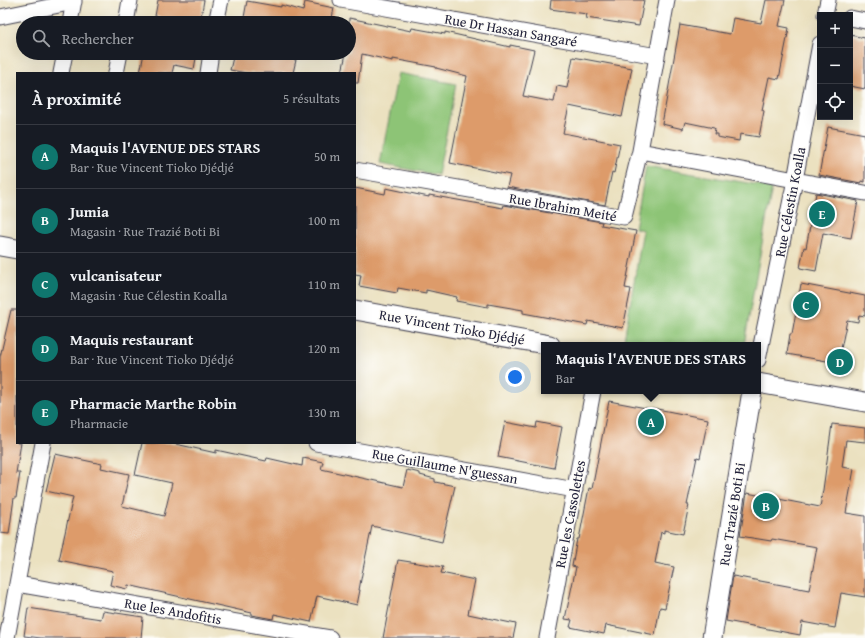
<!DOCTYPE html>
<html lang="fr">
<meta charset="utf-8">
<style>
:root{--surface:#171b24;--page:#20242c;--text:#f1f3f6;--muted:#9ea1a6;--line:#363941;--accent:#0f766e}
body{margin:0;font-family:"Gentium Book Plus",serif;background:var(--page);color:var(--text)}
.controls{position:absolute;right:12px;top:12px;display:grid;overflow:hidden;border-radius:0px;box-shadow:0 4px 16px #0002}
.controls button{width:36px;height:36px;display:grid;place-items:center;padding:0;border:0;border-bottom:1px solid var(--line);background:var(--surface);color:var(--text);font:20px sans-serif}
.you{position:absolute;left:515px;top:377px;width:14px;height:14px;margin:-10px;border:3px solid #fff;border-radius:50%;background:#1a73e8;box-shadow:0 0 0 6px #1a73e833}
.badge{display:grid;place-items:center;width:26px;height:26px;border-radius:50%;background:var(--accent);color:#fff;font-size:13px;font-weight:700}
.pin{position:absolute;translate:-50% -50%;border:2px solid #fff;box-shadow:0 1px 4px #0006}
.popup{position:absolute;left:541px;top:342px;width:220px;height:52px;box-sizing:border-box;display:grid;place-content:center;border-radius:0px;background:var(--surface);filter:drop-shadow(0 1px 3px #0005);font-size:13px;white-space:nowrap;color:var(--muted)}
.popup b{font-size:15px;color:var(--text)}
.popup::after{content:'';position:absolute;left:50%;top:100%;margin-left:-8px;border:8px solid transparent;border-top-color:var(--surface)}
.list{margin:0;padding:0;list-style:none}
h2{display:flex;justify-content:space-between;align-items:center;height:52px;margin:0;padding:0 16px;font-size:17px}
h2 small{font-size:13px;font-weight:400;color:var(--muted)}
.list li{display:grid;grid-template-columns:26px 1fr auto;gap:12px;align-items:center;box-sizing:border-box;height:64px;padding:0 16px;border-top:1px solid var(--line)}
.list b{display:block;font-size:15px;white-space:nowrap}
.list p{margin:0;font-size:13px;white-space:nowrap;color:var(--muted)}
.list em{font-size:13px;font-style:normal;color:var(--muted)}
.icon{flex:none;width:22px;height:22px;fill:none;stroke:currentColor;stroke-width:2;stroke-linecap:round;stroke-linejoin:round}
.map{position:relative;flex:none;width:865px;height:638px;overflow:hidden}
.search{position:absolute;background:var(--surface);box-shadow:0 4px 16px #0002;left:16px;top:16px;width:340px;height:44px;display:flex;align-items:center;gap:10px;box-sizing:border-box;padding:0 14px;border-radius:22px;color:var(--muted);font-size:15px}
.panel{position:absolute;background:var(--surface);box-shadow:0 4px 16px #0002;left:16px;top:72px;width:340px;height:372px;border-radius:0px}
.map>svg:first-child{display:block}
.green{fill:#8dc476;stroke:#587358}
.building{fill:#dd9b6a}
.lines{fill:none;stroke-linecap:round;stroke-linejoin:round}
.minor-casing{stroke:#403f4f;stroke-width:17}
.tertiary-casing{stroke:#403f4f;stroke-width:21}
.minor{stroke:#fff;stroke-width:15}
.tertiary{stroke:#fff;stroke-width:19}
.labels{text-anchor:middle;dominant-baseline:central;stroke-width:3;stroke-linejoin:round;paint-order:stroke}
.street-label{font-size:14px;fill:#22223b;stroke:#fdfcf7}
</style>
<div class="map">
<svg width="865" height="638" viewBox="0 0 865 638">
<rect width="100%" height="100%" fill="#fdfcf7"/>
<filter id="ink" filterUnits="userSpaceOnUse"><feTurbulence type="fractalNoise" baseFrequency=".025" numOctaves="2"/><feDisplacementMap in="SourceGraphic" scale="8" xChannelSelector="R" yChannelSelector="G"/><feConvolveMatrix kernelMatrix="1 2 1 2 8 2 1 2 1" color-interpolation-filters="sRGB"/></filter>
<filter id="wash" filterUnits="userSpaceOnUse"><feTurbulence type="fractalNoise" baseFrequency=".012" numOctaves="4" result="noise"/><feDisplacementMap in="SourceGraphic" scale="16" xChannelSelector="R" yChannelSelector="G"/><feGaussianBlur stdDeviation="0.9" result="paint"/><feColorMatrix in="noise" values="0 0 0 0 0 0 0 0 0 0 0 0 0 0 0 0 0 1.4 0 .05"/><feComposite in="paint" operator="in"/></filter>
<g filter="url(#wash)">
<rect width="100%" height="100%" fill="#ebe1c0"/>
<path class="green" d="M 398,73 L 456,84 L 438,175 L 380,164 Z
M 646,166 L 772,187 L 744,345 L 651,345 L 624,340 L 643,230 L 635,228 Z"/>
<g id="blocks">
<path class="building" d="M 158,0 L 204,0 L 200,23 L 155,16 Z
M 551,0 L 644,0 L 639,26 L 586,18 L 587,14 L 550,9 Z
M 766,0 L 785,0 L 779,26 L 789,28 L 779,79 L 769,77 L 762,110 L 764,111 L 759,137 L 740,134 L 739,141 L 717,137 L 717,134 L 714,134 L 715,129 L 714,128 L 685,122 L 683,129 L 662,124 L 680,25 L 730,34 L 733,18 L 761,23 Z
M 247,1 L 281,7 L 281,5 L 303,11 L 305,2 L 334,8 L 331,23 L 243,23 Z
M 349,18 L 411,31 L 412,28 L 445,34 L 445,32 L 510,47 L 510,45 L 534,50 L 523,96 L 554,102 L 557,86 L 567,88 L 573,57 L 632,68 L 622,117 L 569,106 L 563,133 L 620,144 L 614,173 L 612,172 L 605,205 L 507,187 L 510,175 L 450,163 L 467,76 L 436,68 L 436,67 L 393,59 L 393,61 L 362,54 L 358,83 L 355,83 L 355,73 L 342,73 L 346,53 L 349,53 Z
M 850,35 L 865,38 L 865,89 L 850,86 Z
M 144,53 L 197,53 L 194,69 L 174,65 L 172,73 L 140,73 Z
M 234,53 L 271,53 L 271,55 L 296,60 L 293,73 L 247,73 L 230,70 Z
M 828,127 L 865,134 L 865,182 L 861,181 L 861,183 L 819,175 Z
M 355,188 L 385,194 L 386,188 L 429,197 L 429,195 L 503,208 L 504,205 L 602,222 L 601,225 L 636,231 L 625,288 L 631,289 L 623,328 L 588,321 L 587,325 L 523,313 L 523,310 L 488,304 L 488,307 L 456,301 L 457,297 L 426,290 L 426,293 L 398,288 L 397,293 L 359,286 L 361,275 L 355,274 Z
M 816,193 L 858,201 L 851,238 L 823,233 L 816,271 L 800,268 L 804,247 L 806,248 Z
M 801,284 L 865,296 L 865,316 L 859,315 L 858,322 L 847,320 L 838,363 L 787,354 L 790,334 L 792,334 Z
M 11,310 L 17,310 L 17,443 L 21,443 L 16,473 L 20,473 L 16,498 L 14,498 L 9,534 L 0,533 L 0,357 Z
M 609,401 L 651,409 L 652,408 L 708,419 L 700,458 L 697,457 L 687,505 L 689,505 L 683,534 L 664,530 L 664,533 L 661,532 L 655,563 L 674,567 L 665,608 L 660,607 L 655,635 L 606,625 L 604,634 L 570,627 L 572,620 L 565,619 L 576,567 L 572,566 L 577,539 L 579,539 L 589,488 L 592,489 Z
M 505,422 L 536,428 L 537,422 L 562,427 L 554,468 L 498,457 Z
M 832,424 L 865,428 L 865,442 L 846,440 L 842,467 L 854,469 L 846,513 L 865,516 L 865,597 L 841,593 L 835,628 L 802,622 L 800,635 L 726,621 L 733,576 L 809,590 L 817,547 L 772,539 L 771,541 L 740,536 L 747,493 L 820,507 L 823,490 Z
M 142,443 L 171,443 L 216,453 L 216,450 L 266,461 L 267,458 L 302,466 L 303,458 L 323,462 L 321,469 L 403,487 L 407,470 L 420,473 L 420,475 L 435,479 L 435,482 L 455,486 L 442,542 L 372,526 L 362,574 L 359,590 L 360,590 L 357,605 L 317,596 L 311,622 L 274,614 L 273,619 L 252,615 L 252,613 L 128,585 L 127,589 L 110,585 L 113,571 L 59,560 L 73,497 L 46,491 L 55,454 L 102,464 L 101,468 L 129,474 L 122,506 L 164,516 L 172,483 L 135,475 Z
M 398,560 L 443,567 L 441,573 L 475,580 L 468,614 L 516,624 L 513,638 L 383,638 Z
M 28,608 L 101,619 L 103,611 L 143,617 L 141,638 L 41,638 L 24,636 Z"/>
</g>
</g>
<g filter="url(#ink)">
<use href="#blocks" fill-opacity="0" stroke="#403f4f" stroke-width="1"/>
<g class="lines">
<defs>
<path id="minor" d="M 341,0 L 657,56
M 825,15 L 828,0
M 0,17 L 74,2
M 850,18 L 865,21
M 70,23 L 74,0
M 126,23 L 130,0
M 216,23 L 221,0
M 61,73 L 65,53
M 116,73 L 120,53
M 208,73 L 211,53
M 640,151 L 865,193
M 355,170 L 624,217 L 640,151 L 667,0
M 758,360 L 795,180 L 820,44
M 316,443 L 575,490
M 17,584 L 330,638
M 7,638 L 43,443
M 547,638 L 593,391"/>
<path id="tertiary" d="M 0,246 L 17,249
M 355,310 L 550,345
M 758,383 L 865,402
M 712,638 L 752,391"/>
</defs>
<use href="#minor" class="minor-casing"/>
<use href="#tertiary" class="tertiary-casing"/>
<use href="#minor" class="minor"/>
<use href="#tertiary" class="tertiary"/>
</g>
</g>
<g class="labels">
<g class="street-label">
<text transform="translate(511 30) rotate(10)">Rue Dr Hassan Sangaré</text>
<text transform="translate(790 202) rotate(-79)">Rue Célestin Koalla</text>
<text transform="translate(563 207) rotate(10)">Rue Ibrahim Meité</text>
<text transform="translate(452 327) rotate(10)">Rue Vincent Tioko Djédjé</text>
<text transform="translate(445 466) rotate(10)">Rue Guillaume N'guessan</text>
<text transform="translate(570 514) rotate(-79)">Rue les Cassolettes</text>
<text transform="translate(732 514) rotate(-81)">Rue Trazié Boti Bi</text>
<text transform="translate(173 611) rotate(10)">Rue les Andofitis</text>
</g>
</g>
</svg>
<div class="controls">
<button>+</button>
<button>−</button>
<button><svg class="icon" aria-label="locate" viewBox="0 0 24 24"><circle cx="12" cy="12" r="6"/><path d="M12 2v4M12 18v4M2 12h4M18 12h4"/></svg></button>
</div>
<div class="you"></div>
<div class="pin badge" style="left:651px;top:422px">A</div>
<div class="popup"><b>Maquis l'AVENUE DES STARS</b>Bar</div>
<div class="pin badge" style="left:766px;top:506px">B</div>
<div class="pin badge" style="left:806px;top:305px">C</div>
<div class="pin badge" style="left:840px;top:362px">D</div>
<div class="pin badge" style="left:822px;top:214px">E</div>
<div class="search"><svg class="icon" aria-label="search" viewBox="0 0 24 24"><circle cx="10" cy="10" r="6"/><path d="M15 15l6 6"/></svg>Rechercher</div>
<section class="panel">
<h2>À proximité<small>5 résultats</small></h2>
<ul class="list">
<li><span class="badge">A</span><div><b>Maquis l'AVENUE DES STARS</b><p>Bar · Rue Vincent Tioko Djédjé</p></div><em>50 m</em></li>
<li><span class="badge">B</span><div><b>Jumia</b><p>Magasin · Rue Trazié Boti Bi</p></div><em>100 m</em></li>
<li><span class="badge">C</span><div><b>vulcanisateur</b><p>Magasin · Rue Célestin Koalla</p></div><em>110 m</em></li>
<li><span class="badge">D</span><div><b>Maquis restaurant</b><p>Bar · Rue Vincent Tioko Djédjé</p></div><em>120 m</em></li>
<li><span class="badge">E</span><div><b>Pharmacie Marthe Robin</b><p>Pharmacie</p></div><em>130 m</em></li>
</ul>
</section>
</div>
